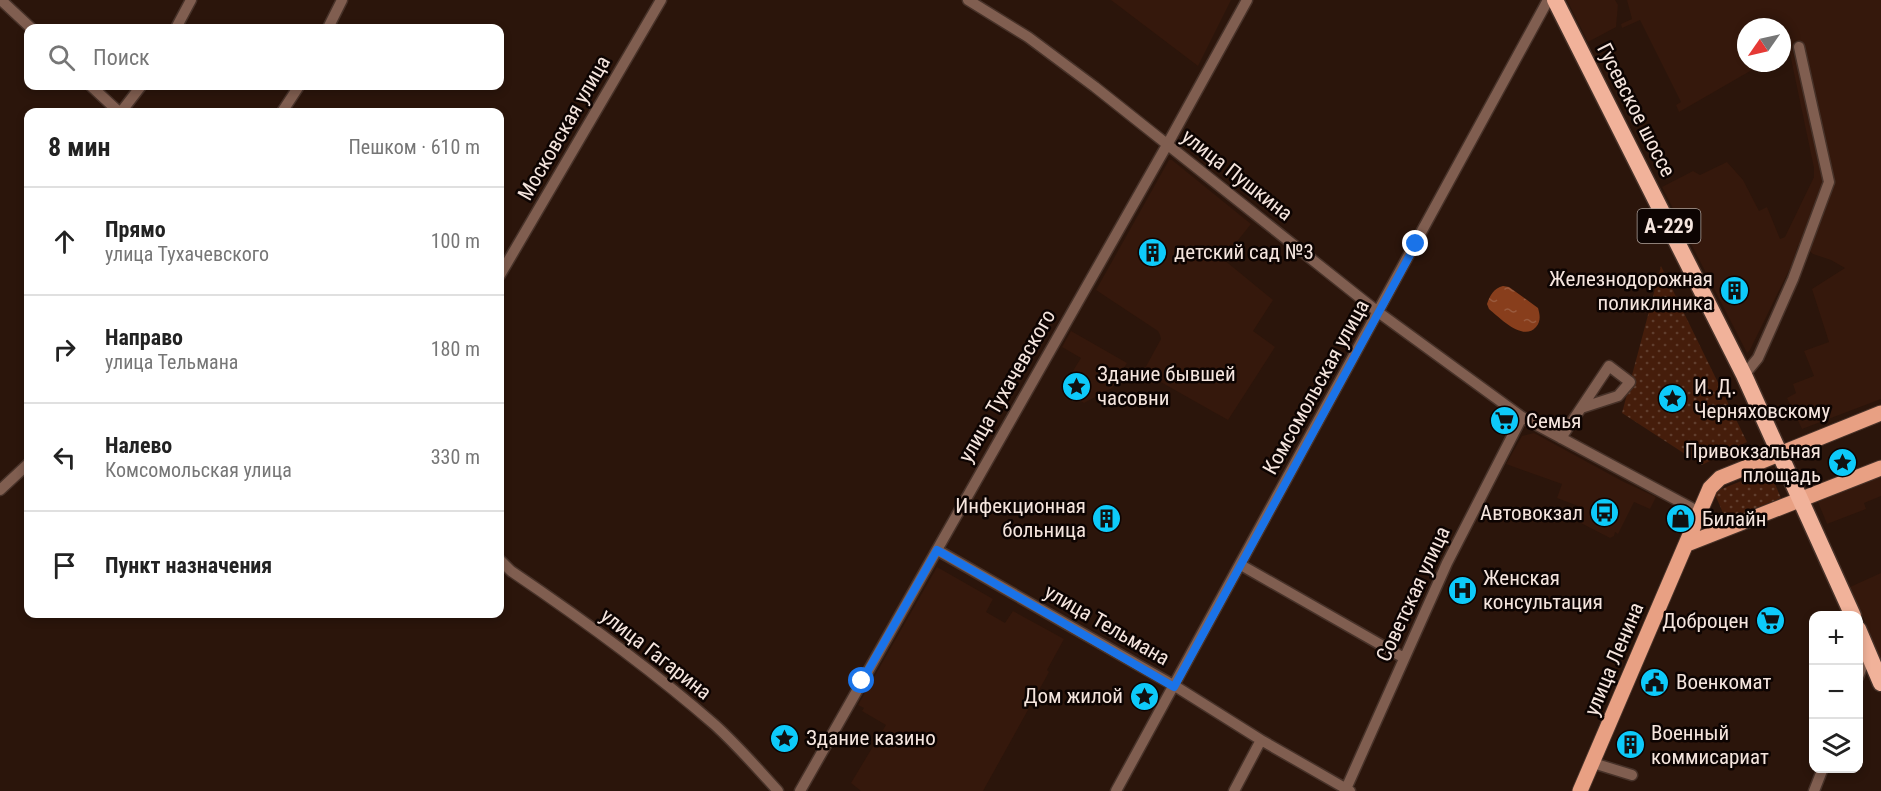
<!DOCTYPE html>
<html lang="ru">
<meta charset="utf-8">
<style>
:root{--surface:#fff;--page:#f2f2f2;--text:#222;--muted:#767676;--line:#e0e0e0}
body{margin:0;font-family:"Roboto Condensed",sans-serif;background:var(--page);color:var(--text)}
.controls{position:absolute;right:18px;bottom:18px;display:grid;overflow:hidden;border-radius:12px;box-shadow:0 3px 9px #0003}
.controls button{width:54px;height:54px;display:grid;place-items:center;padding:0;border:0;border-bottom:2px solid var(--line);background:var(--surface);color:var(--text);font:30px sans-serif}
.compass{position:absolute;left:1737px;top:18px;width:54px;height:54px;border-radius:50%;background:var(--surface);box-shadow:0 3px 9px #0003;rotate:236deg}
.stop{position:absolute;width:18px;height:18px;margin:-14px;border:4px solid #1a73e8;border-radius:50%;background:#fff}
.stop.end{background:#1a73e8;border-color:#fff;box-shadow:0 2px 6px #0008}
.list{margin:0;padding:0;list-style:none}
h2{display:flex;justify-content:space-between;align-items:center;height:78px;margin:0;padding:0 24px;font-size:26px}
h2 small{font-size:20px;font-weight:400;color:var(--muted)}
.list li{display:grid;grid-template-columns:39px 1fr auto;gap:18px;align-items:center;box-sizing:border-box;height:108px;padding:0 24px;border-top:2px solid var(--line)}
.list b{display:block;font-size:22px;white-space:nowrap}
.list p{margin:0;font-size:20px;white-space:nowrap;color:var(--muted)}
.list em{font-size:20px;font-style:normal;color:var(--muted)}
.icon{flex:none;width:33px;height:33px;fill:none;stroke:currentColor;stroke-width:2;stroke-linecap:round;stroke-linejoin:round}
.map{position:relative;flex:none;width:1881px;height:791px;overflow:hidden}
.search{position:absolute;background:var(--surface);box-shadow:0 3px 9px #0003;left:24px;top:24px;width:480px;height:66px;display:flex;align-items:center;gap:15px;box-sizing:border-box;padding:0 21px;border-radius:12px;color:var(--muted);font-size:22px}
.panel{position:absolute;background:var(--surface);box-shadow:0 3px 9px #0003;left:24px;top:108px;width:480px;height:510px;border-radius:12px}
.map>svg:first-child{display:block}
.built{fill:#35180c}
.green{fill:url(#green-dots)}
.water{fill:url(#water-ripples)}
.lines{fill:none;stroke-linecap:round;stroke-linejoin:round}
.minor-casing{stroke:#473229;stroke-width:13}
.primary-casing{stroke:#473229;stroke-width:17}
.trunk-casing{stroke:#473229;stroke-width:19}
.minor{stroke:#805e50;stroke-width:10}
.primary{stroke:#e8a083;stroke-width:15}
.trunk{stroke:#f1b29a;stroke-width:16}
.route{stroke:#1a73e8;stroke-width:8}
.labels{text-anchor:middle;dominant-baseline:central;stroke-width:5;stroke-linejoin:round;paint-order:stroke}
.shield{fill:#0d0402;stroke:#afa29c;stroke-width:1.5}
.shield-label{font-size:20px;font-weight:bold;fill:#f5e5de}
.street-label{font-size:21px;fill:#f5e5de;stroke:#0d0402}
.poi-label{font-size:21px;fill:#f5e5de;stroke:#0d0402;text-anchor:start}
</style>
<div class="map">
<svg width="1881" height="791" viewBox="0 0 1881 791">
<defs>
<pattern id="green-dots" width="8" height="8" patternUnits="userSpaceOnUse" patternTransform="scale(1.5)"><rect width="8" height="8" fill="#451d0b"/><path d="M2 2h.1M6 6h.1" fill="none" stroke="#603e2e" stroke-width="1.8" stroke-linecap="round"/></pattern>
<pattern id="water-ripples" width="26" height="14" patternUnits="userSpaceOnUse" patternTransform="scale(1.5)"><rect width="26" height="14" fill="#883e1c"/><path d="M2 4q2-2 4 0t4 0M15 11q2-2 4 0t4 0" fill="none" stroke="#995a3d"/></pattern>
</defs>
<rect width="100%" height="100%" fill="#2b150b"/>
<path class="built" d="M 1111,0 L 1231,0 L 1198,66 Z
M 1567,0 L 1615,0 L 1618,5 L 1616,27 L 1588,42 Z
M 1627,0 L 1881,0 L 1881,399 L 1802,429 L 1787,398 L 1796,393 L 1793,384 L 1814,376 L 1804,351 L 1829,342 L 1812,289 L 1845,268 L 1831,260 L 1813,254 L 1805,247 L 1798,245 L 1792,264 L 1750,350 L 1747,353 L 1662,187 L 1693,171 L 1700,175 L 1727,162 L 1743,180 L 1759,211 L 1767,207 L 1780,239 L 1785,237 L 1814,177 L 1814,168 L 1789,49 L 1782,52 L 1782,27 L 1746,27 L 1746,63 L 1764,63 L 1679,112 L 1676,105 L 1681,102 L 1640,20 L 1622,28 L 1621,24 L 1632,19 Z
M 1169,160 L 1172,160 L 1251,224 L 1223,259 L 1273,300 L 1253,331 L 1275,347 L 1228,420 L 1143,372 L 1161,339 L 1160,335 L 1158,331 L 1096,290 Z
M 1071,331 L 1127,363 L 1112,388 L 1084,403 L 1061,390 L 1081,358 L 1062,347 Z
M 1534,433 L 1622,481 L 1656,497 L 1650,509 L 1634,502 L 1618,534 L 1615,532 L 1614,536 L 1610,538 L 1579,522 L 1575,514 L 1578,506 L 1557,498 L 1562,484 L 1506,464 L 1522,436 Z
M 1881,475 L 1881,496 L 1864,503 L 1866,509 L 1827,524 L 1818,502 Z
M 937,567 L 993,599 L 986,612 L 1005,623 L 1013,611 L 1064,639 L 1047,670 L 1049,672 L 983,791 L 861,791 L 851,783 L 886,725 L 862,711 L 864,708 L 858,705 Z
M 1881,573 L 1881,660 L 1850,587 Z"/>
<path class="green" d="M 1661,266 L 1747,442 L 1702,465 L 1622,413 Z
M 1769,470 L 1781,498 L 1726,520 L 1714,492 Z"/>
<path class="water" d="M 1503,286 L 1509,287 L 1538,308 C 1540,315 1541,321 1536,327 C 1523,342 1500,318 1489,309 L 1487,304 C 1490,295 1494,288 1503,286 Z"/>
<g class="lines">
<defs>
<path id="minor" d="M 1,0 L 31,28
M 968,0 L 1028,37 L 1095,87 L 1378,312 L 1522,417 L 1729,528
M 176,28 L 191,0
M 328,28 L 342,0
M 91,86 L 119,112
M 121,112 L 141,86
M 282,112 L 299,86
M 500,275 L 661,0
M 1744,375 L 1758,358 L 1793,279 L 1829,182 L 1799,47
M 1561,438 L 1609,366 L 1630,382 L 1618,396 L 1581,408
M 0,490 L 28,464
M 937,550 L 1175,686 L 1261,740 L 1350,791
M 500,560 L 511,571 C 582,619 651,669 715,725 C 738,746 758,769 778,791
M 1241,565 L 1404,658
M 1858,677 L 1868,652
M 1593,763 L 1632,775
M 800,791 L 1167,145 L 1247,0
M 1116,791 L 1548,0
M 1234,791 L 1261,740
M 1345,791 L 1447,563 L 1522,417
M 1814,791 L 1823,768"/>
<path id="primary" d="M 1687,544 L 1881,468
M 1580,791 L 1710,488 L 1720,478 L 1881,413"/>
<path id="trunk" d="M 1555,0 L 1744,375 L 1853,616
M 1858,629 L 1881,683"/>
</defs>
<use href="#minor" class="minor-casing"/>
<use href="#primary" class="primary-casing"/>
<use href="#trunk" class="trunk-casing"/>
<use href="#minor" class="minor"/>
<use href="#primary" class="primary"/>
<use href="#trunk" class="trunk"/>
</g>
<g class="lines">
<path class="route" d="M 862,681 L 937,550 L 1174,687 L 1416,244"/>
</g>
<defs>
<symbol id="building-disc" viewBox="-11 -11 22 22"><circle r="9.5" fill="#0dcafa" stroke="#0d0402"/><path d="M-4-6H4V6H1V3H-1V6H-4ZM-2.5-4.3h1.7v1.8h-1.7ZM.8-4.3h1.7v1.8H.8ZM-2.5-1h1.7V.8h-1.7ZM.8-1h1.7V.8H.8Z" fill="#111"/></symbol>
<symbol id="sight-disc" viewBox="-11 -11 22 22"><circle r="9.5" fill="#0dcafa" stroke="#0d0402"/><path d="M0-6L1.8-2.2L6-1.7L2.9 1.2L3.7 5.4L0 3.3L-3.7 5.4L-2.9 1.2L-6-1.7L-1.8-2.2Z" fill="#111"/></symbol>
<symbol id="supermarket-disc" viewBox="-11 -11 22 22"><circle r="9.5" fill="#0dcafa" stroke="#0d0402"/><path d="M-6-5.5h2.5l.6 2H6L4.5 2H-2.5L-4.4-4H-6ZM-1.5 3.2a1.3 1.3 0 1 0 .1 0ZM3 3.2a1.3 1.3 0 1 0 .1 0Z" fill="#111"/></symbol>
<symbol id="bus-disc" viewBox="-11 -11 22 22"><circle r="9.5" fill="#0dcafa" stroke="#0d0402"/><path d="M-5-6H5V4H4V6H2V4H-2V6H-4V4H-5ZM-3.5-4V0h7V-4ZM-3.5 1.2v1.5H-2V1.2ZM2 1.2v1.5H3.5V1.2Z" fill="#111"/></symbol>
<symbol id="shop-disc" viewBox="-11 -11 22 22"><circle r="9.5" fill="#0dcafa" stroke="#0d0402"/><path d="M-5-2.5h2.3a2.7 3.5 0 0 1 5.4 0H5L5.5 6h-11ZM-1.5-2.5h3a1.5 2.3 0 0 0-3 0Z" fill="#111"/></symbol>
<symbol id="hospital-disc" viewBox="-11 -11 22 22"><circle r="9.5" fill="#0dcafa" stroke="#0d0402"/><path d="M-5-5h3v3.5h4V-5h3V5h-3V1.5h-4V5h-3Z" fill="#111"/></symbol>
<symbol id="civic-disc" viewBox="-11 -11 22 22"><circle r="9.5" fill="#0dcafa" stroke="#0d0402"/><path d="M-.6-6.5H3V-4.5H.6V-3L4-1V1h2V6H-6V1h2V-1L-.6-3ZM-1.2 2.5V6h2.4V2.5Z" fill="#111"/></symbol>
</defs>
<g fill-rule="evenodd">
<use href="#building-disc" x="1136" y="236" width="33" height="33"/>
<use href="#building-disc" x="1718" y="274" width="33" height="33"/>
<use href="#sight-disc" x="1060" y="370" width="33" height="33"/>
<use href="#sight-disc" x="1656" y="382" width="33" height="33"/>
<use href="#supermarket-disc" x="1488" y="404" width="33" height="33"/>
<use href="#sight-disc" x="1826" y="446" width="33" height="33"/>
<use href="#bus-disc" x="1588" y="496" width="33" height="33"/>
<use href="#building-disc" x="1090" y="502" width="33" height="33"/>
<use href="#shop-disc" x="1664" y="502" width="33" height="33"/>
<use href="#hospital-disc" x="1446" y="574" width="33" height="33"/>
<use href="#supermarket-disc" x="1754" y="604" width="33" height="33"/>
<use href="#civic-disc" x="1638" y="666" width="33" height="33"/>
<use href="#sight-disc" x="1128" y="680" width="33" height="33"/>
<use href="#sight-disc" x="768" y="722" width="33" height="33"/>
<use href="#building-disc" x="1614" y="728" width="33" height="33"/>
</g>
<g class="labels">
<rect class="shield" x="1637.5" y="209" width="63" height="34" rx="4.5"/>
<g class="shield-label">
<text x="1669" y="226">А-229</text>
</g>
<g class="street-label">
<text transform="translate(1636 110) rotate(63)">Гусевское шоссе</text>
<text transform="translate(564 128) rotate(-60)">Московская улица</text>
<text transform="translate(1237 175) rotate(38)">улица Пушкина</text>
<text transform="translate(1007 386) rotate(-60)">улица Тухачевского</text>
<text transform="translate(1316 387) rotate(-61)">Комсомольская улица</text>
<text transform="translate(1413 594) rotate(-65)">Советская улица</text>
<text transform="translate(1107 625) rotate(30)">улица Тельмана</text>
<text transform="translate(656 654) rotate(38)">улица Гагарина</text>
<text transform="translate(1614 659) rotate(-67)">улица Ленина</text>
</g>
<g class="poi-label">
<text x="1174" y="252">детский сад №3</text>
<text x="1713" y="279" text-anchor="end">Железнодорожная<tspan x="1713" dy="24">поликлиника</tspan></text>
<text x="1097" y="374">Здание бывшей<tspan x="1097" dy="24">часовни</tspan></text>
<text x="1694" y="387">И. Д.<tspan x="1694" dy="24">Черняховскому</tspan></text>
<text x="1526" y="421">Семья</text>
<text x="1821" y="451" text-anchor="end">Привокзальная<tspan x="1821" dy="24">площадь</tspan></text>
<text x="1086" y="506" text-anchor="end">Инфекционная<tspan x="1086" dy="24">больница</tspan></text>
<text x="1583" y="513" text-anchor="end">Автовокзал</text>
<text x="1702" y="519">Билайн</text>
<text x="1483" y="578">Женская<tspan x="1483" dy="24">консультация</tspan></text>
<text x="1749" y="621" text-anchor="end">Доброцен</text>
<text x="1676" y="682">Военкомат</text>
<text x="1123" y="696" text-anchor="end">Дом жилой</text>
<text x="1651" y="733">Военный<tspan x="1651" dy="24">коммисариат</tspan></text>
<text x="806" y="738">Здание казино</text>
</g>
</g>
</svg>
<div class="controls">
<button>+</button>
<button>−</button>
<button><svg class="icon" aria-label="layers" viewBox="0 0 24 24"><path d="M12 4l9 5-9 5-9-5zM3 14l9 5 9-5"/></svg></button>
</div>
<svg class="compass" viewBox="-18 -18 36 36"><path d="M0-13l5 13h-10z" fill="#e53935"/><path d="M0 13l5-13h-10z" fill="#767676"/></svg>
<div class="stop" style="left:862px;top:681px"></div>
<div class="stop end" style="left:1416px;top:244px"></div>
<div class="search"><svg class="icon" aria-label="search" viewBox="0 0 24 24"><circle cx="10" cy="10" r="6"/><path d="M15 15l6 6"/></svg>Поиск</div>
<section class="panel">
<h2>8 мин<small>Пешком · 610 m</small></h2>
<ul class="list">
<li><svg class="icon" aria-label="ahead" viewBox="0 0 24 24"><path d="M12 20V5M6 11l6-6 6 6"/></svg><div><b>Прямо</b><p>улица Тухачевского</p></div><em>100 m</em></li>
<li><svg class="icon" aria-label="right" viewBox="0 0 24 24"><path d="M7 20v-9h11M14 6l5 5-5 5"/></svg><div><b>Направо</b><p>улица Тельмана</p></div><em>180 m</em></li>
<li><svg class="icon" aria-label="left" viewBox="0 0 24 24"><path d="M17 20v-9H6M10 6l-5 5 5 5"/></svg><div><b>Налево</b><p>Комсомольская улица</p></div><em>330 m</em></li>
<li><svg class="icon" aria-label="arrive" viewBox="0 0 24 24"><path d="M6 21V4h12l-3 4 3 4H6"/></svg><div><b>Пункт назначения</b></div></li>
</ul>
</section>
</div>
